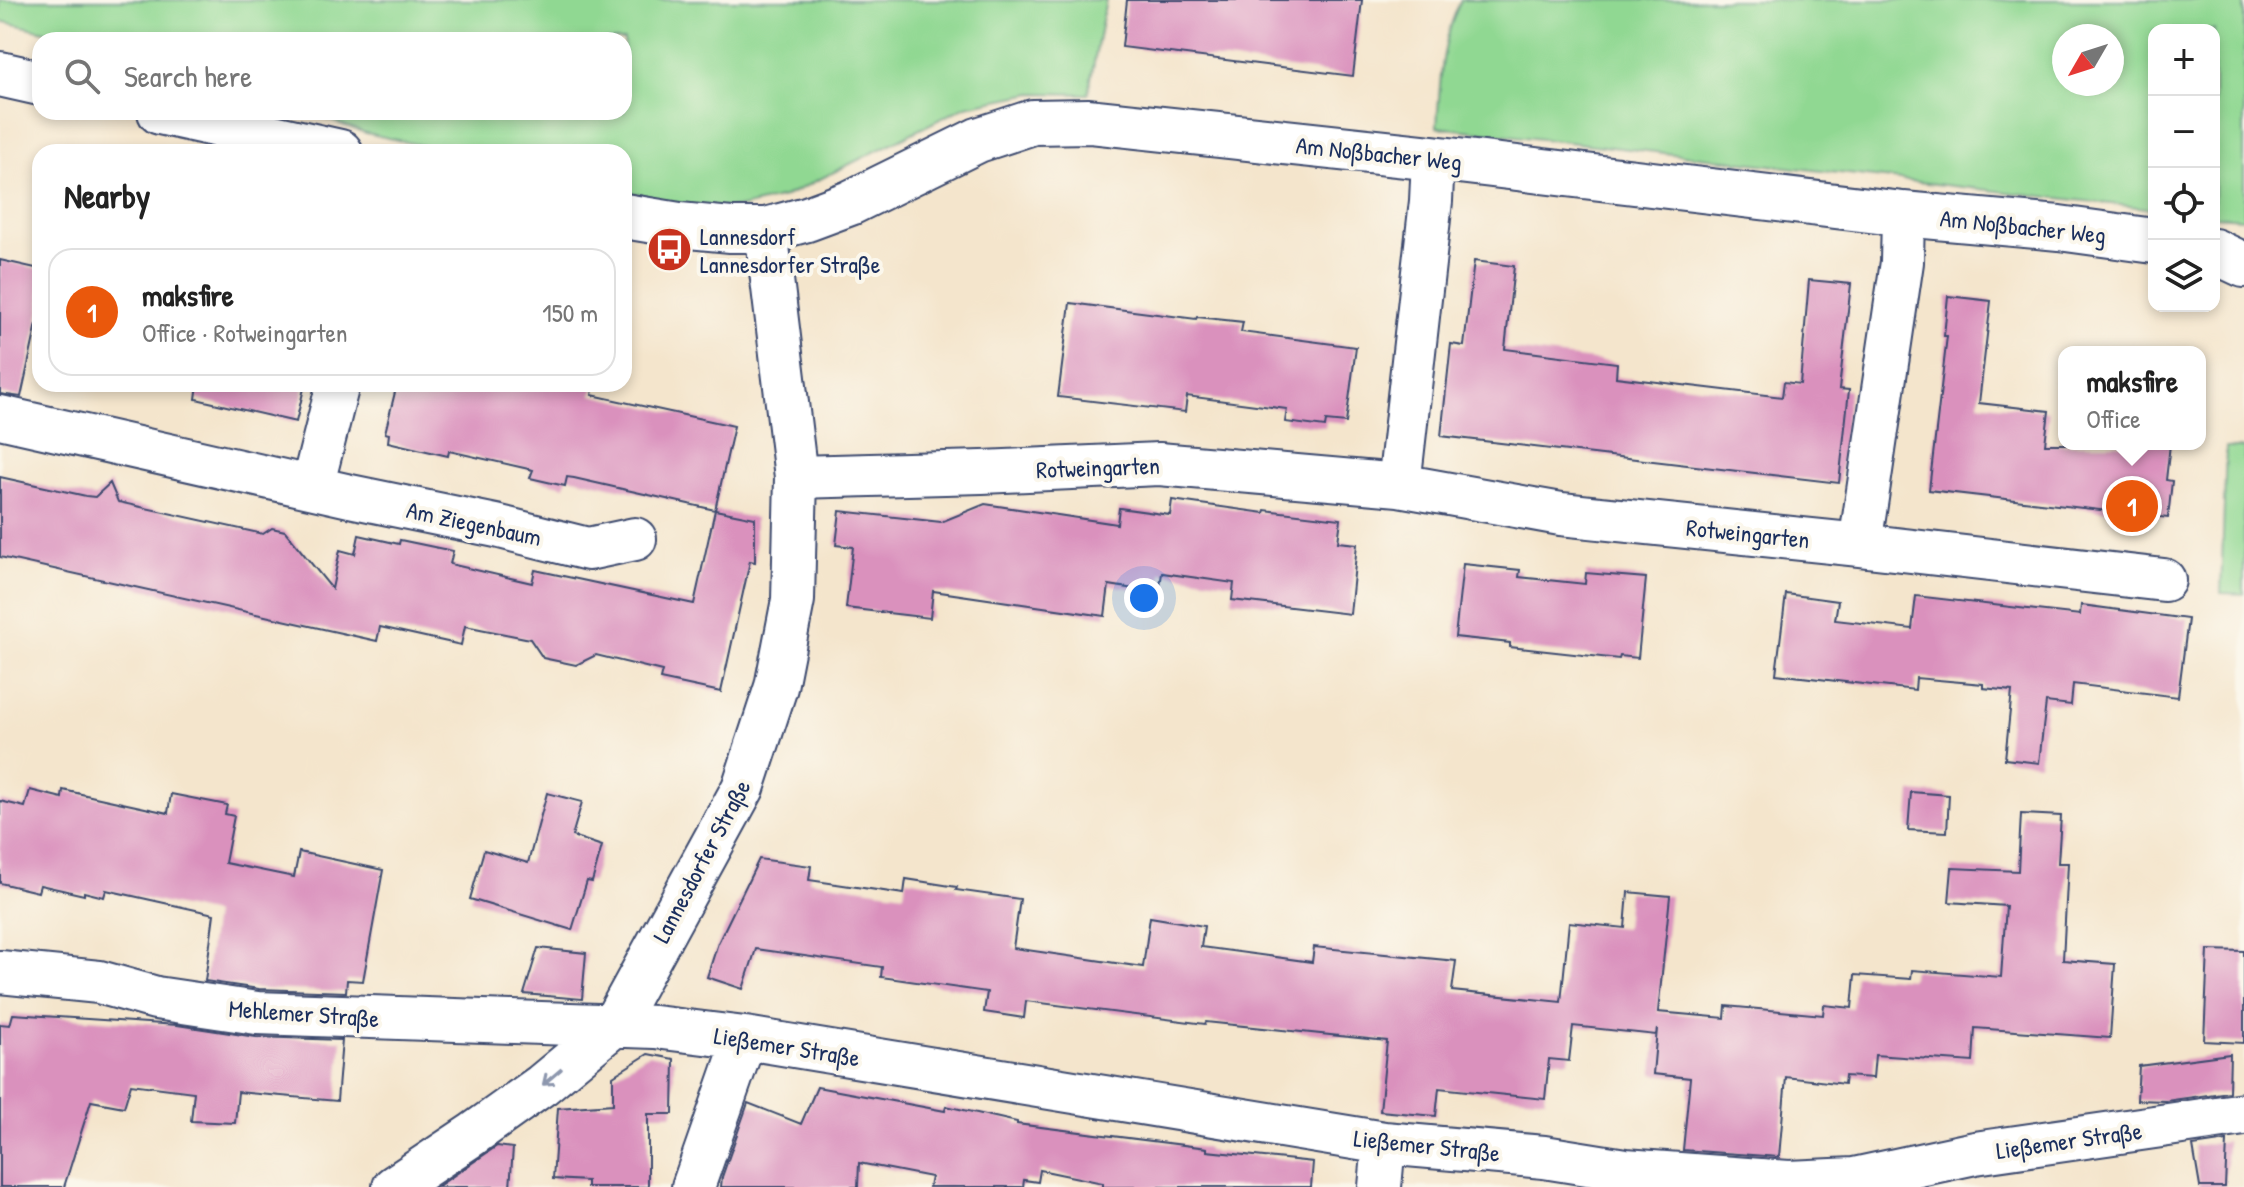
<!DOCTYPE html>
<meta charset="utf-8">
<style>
:root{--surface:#fff;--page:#f6f6f6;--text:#222;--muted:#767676;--line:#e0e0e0;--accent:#ea580c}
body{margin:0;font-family:"Patrick Hand",sans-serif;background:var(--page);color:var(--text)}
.controls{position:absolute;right:24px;top:24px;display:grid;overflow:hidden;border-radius:16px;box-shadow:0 4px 12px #0003}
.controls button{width:72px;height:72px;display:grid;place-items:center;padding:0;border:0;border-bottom:2px solid var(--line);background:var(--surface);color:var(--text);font:40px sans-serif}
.compass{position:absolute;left:2052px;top:24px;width:72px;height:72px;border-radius:50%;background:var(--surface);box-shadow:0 4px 12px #0003;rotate:231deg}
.you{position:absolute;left:1144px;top:598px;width:28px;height:28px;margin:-20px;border:6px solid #fff;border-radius:50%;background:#1a73e8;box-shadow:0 0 0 12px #1a73e833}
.badge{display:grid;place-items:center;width:52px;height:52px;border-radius:50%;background:var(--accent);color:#fff;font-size:26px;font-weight:700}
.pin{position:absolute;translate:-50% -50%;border:4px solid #fff;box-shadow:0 2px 8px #0006}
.popup{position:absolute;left:2058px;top:346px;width:148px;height:104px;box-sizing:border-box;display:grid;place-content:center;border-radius:16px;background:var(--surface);filter:drop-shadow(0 2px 6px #0005);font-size:26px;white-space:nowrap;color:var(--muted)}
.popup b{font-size:30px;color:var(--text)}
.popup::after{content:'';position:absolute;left:50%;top:100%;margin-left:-16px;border:16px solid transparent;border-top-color:var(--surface)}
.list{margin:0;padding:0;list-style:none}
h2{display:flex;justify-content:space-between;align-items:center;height:104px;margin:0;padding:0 32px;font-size:34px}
h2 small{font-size:26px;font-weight:400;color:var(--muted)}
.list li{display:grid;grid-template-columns:52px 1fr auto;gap:24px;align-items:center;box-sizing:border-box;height:128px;margin:0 16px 16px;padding:0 16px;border:2px solid var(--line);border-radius:24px}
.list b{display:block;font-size:30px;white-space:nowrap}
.list p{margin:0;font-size:26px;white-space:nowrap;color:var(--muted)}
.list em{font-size:26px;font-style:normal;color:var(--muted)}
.icon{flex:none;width:44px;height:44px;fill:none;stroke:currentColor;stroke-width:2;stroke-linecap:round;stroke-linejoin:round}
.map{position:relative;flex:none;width:2244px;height:1187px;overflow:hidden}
.search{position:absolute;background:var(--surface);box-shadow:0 4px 12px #0003;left:32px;top:32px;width:600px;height:88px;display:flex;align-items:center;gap:20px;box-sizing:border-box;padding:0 28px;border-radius:24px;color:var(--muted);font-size:30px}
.panel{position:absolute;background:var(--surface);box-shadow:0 4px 12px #0003;left:32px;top:144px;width:600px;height:248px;border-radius:24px}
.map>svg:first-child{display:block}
.green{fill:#90d892;stroke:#568478;stroke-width:2;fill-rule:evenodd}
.building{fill:#da91bd}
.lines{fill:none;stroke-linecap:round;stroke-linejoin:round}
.street-casing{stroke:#3c4a6e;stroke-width:46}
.secondary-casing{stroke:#3c4a6e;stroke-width:48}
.street{stroke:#fff;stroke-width:42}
.secondary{stroke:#fff;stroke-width:44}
.oneway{stroke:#8d97ae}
.labels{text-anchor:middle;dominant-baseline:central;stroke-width:8;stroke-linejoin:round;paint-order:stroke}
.street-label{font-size:24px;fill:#1b2f5e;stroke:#fbf7ec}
.poi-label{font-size:24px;fill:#1b2f5e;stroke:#fbf7ec;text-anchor:start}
</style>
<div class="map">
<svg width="2244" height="1187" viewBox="0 0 2244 1187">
<rect width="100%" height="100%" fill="#fbf7ec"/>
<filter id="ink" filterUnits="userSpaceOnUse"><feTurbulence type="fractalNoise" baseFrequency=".0125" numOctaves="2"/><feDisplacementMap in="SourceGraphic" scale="16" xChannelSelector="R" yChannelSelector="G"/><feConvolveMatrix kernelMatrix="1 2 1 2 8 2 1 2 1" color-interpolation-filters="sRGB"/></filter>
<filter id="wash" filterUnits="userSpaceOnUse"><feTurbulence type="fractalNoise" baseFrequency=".006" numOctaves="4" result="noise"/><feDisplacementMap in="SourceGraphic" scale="32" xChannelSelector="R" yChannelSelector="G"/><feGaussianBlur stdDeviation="1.8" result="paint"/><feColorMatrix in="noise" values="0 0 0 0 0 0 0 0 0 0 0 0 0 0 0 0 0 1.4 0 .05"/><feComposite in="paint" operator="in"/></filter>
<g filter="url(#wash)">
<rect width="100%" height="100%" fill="#f4e5cc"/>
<path class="green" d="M 0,0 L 1106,0 L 1088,94 L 1033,93 L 966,106 L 784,197 L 742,207 L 701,209 L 624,191 L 624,152 L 451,152 L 366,133 L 306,112 L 624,112 L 624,40 L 84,40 L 0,21 Z
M 1461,0 L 2244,0 L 2244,218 L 2214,216 L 2214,30 L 2154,30 L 2154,209 L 1437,127 C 1440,83 1441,40 1461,0 ZM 2064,36 L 2112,36 L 2112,84 L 2064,84 Z
M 2226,448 L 2244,448 L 2244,594 L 2221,593 Z"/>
<g id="blocks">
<path class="building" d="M 1127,0 L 1362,0 L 1353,76 L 1122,47 Z
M 0,260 L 40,269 L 40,310 L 21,397 L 0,394 Z
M 1474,261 L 1514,266 L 1505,349 L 1617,363 L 1616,377 L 1782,397 L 1784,382 L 1800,384 L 1809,280 L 1851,284 L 1839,389 L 1849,390 L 1839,483 L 1441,436 L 1451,344 L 1464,346 Z
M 1948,296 L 1991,301 L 1979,403 L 2049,411 L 2045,444 L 2170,444 L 2166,480 L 2172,481 L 2168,518 L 1929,490 L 1947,336 L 1944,336 Z
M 1070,303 L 1196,319 L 1197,317 L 1243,322 L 1241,332 L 1356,347 L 1346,423 L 1326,421 L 1325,427 L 1285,422 L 1287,409 L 1187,396 L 1185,412 L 1058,397 Z
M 198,384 L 305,384 L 296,422 L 196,399 Z
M 397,384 L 594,384 L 592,395 L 734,426 L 715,510 L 574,478 L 567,477 L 565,486 L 530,478 L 533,470 L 449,451 L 448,456 L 388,442 L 389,434 L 385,433 Z
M 0,477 L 86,496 L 95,497 L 110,483 L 118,502 L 263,534 L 272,528 L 285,531 L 332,589 L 340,550 L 355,554 L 359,535 L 399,544 L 400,540 L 453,551 L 450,564 L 532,583 L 535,570 L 694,604 L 715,510 L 755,518 L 755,562 L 750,561 L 721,692 L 660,679 L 662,671 L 596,655 L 576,665 L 543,658 L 530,639 L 465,626 L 461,645 L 380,627 L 377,641 L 0,557 Z
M 1172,500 L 1264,513 L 1265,510 L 1341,519 L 1338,542 L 1357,544 L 1350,614 L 1232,600 L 1234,583 L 1162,573 L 1159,593 L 1109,585 L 1105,616 L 933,591 L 930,618 L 846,608 L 853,547 L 836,545 L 840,511 L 941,522 L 985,504 L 1117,524 L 1119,508 L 1170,515 Z
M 1463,564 L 1520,570 L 1519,577 L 1585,584 L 1586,573 L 1646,578 L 1638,658 L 1620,656 L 1619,659 L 1510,647 L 1510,643 L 1455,637 Z
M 1786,594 L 1838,601 L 1835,620 L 1912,629 L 1916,596 L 2080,615 L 2081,605 L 2188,619 L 2178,697 L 2073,684 L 2071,705 L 2046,702 L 2039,763 L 2005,759 L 2012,691 L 1983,688 L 1983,684 L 1916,678 L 1915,690 L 1776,674 Z
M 30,790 L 62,798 L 63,790 L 168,813 L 171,794 L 227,805 L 225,814 L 234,816 L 225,863 L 294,877 L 299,852 L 383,870 L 363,981 L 347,980 L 346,992 L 259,989 L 205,981 L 214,914 L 106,890 L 104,897 L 84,892 L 84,895 L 40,885 L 38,892 L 0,883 L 0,801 L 25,807 Z
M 1911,792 L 1949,795 L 1947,832 L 1908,830 Z
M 547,793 L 582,802 L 572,836 L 602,846 L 592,882 L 587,881 L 572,930 L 470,899 L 484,850 L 528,863 Z
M 2021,814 L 2061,816 L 2058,863 L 2068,863 L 2063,960 L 2115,964 L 2110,1038 L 1975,1028 L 1973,1062 L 1875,1055 L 1873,1078 L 1845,1076 L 1844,1084 L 1786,1077 L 1779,1157 L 1683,1150 L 1690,1078 L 1653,1074 L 1657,1029 L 1656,1035 L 1573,1026 L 1569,1061 L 1549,1059 L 1545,1099 L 1439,1088 L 1436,1116 L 1380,1111 L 1387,1041 L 1206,1022 L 1205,1024 L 1026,1001 L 1024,1018 L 984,1012 L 987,992 L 881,977 L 882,967 L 756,949 L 743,989 L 707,977 L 718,943 L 759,859 L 811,866 L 809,880 L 904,894 L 906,879 L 957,887 L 956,890 L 1020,899 L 1013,948 L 1143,967 L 1150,917 L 1204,926 L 1201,947 L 1312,962 L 1314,947 L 1456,961 L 1452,991 L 1561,1002 L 1569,922 L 1625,928 L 1628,892 L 1670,896 L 1658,1012 L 1725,1018 L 1726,1006 L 1823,1015 L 1824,1005 L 1852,1008 L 1855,975 L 1911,979 L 1912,970 L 2001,977 L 2006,906 L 1949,902 L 1952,868 L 2018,871 Z
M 538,948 L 586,953 L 582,999 L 524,994 Z
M 2208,950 L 2244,951 L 2244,1043 L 2204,1041 Z
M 13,1014 L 177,1025 L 256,1037 L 342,1040 L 337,1101 L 238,1092 L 235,1123 L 191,1121 L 194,1092 L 131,1084 L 124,1107 L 91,1101 L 64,1187 L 0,1187 L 0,1024 L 10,1025 Z
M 648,1054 L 674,1059 L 673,1114 L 648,1114 L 648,1187 L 587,1187 L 587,1181 L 553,1179 L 558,1108 L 613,1104 L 613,1076 Z
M 2230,1054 L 2229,1092 L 2166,1101 L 2137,1100 L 2139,1066 Z
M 817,1087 L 945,1111 L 946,1106 L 1017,1122 L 1017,1124 L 1207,1148 L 1207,1151 L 1313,1162 L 1311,1187 L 1103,1187 L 1103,1183 L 1040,1170 L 1038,1182 L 1024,1180 L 1023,1187 L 929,1187 L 931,1177 L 859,1163 L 858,1187 L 721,1187 L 722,1177 L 748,1103 L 801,1124 Z
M 2227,1141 L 2225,1187 L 2200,1187 L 2193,1146 Z
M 497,1146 L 513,1148 L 510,1187 L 437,1187 Z"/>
</g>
</g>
<g filter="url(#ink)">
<use href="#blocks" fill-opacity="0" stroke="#3c4a6e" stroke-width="2"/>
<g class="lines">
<defs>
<path id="street" d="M 0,417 L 350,496 L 496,526 L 588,549 L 635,539
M 796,477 L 982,472 L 1159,464 L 1399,485 L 1561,514 L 1860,545 L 2164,580
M 1399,485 L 1431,201 L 1433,158
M 312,487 L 338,384
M 1860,545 L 1902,262 L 1903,214
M 0,972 L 99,982 L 156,998 L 257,1013 L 655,1027 L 745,1038 L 1384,1143 L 1544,1157 L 1625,1170 L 1789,1182 L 1854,1179 L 1975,1153 L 2244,1114
M 394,1187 L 472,1135 L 542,1085 L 612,1027 L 743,788 L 776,687 L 793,600 L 796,477 L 766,230
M 693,1187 L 745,1038
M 1380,1187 L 1384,1143"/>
<path id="secondary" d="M 0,74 L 40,83
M 160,112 L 340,152
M 624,216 L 679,225 L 731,230 L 766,230 L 807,219 L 850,203 L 978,140 L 1033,122 L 1089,121 L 1433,158 L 1903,214 L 2059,228 L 2154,241
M 2214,251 L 2244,265"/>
</defs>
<use href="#street" class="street-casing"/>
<use href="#secondary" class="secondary-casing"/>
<use href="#street" class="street"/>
<use href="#secondary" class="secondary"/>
</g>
<defs><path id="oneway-shaft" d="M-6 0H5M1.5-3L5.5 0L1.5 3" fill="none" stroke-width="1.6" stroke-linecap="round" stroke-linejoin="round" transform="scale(2)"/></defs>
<use class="oneway" href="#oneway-shaft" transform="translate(552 1077) rotate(140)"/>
</g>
<defs>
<symbol id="bus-disc" viewBox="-11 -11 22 22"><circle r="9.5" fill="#c8321e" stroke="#fbf7ec"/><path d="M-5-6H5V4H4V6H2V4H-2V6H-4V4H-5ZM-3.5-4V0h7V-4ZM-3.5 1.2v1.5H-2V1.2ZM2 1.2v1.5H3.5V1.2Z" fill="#fff"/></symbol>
</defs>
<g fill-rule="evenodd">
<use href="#bus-disc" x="644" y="224" width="51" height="51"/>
</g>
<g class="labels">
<g class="street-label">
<text transform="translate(1379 153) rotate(6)">Am Noßbacher Weg</text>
<text transform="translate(2023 226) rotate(6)">Am Noßbacher Weg</text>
<text transform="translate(1098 467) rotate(-2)">Rotweingarten</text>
<text transform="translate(474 523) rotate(12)">Am Ziegenbaum</text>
<text transform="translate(1748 533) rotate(6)">Rotweingarten</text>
<text transform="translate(701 861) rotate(-62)">Lannesdorfer Straße</text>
<text transform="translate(304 1013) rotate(4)">Mehlemer Straße</text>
<text transform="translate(787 1046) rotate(9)">Ließemer Straße</text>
<text transform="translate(2069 1140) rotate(-8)">Ließemer Straße</text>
<text transform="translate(1427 1145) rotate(6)">Ließemer Straße</text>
</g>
<g class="poi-label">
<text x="700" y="236">Lannesdorf<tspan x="700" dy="28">Lannesdorfer Straße</tspan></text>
</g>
</g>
</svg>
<div class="controls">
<button>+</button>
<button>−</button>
<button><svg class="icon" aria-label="locate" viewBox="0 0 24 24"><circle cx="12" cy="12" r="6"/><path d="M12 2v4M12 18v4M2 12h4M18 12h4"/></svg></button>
<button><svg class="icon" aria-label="layers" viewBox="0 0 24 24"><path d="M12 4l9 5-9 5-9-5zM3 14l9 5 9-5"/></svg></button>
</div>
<svg class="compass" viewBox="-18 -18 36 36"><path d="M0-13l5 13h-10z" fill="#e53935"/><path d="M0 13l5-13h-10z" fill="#767676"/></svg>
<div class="you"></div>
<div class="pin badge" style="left:2132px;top:506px">1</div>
<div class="popup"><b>maksfire</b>Office</div>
<div class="search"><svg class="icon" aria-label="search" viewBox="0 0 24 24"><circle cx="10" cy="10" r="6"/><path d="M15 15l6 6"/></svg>Search here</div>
<section class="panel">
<h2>Nearby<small></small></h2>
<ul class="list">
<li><span class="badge">1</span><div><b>maksfire</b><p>Office · Rotweingarten</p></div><em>150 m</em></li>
</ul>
</section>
</div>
